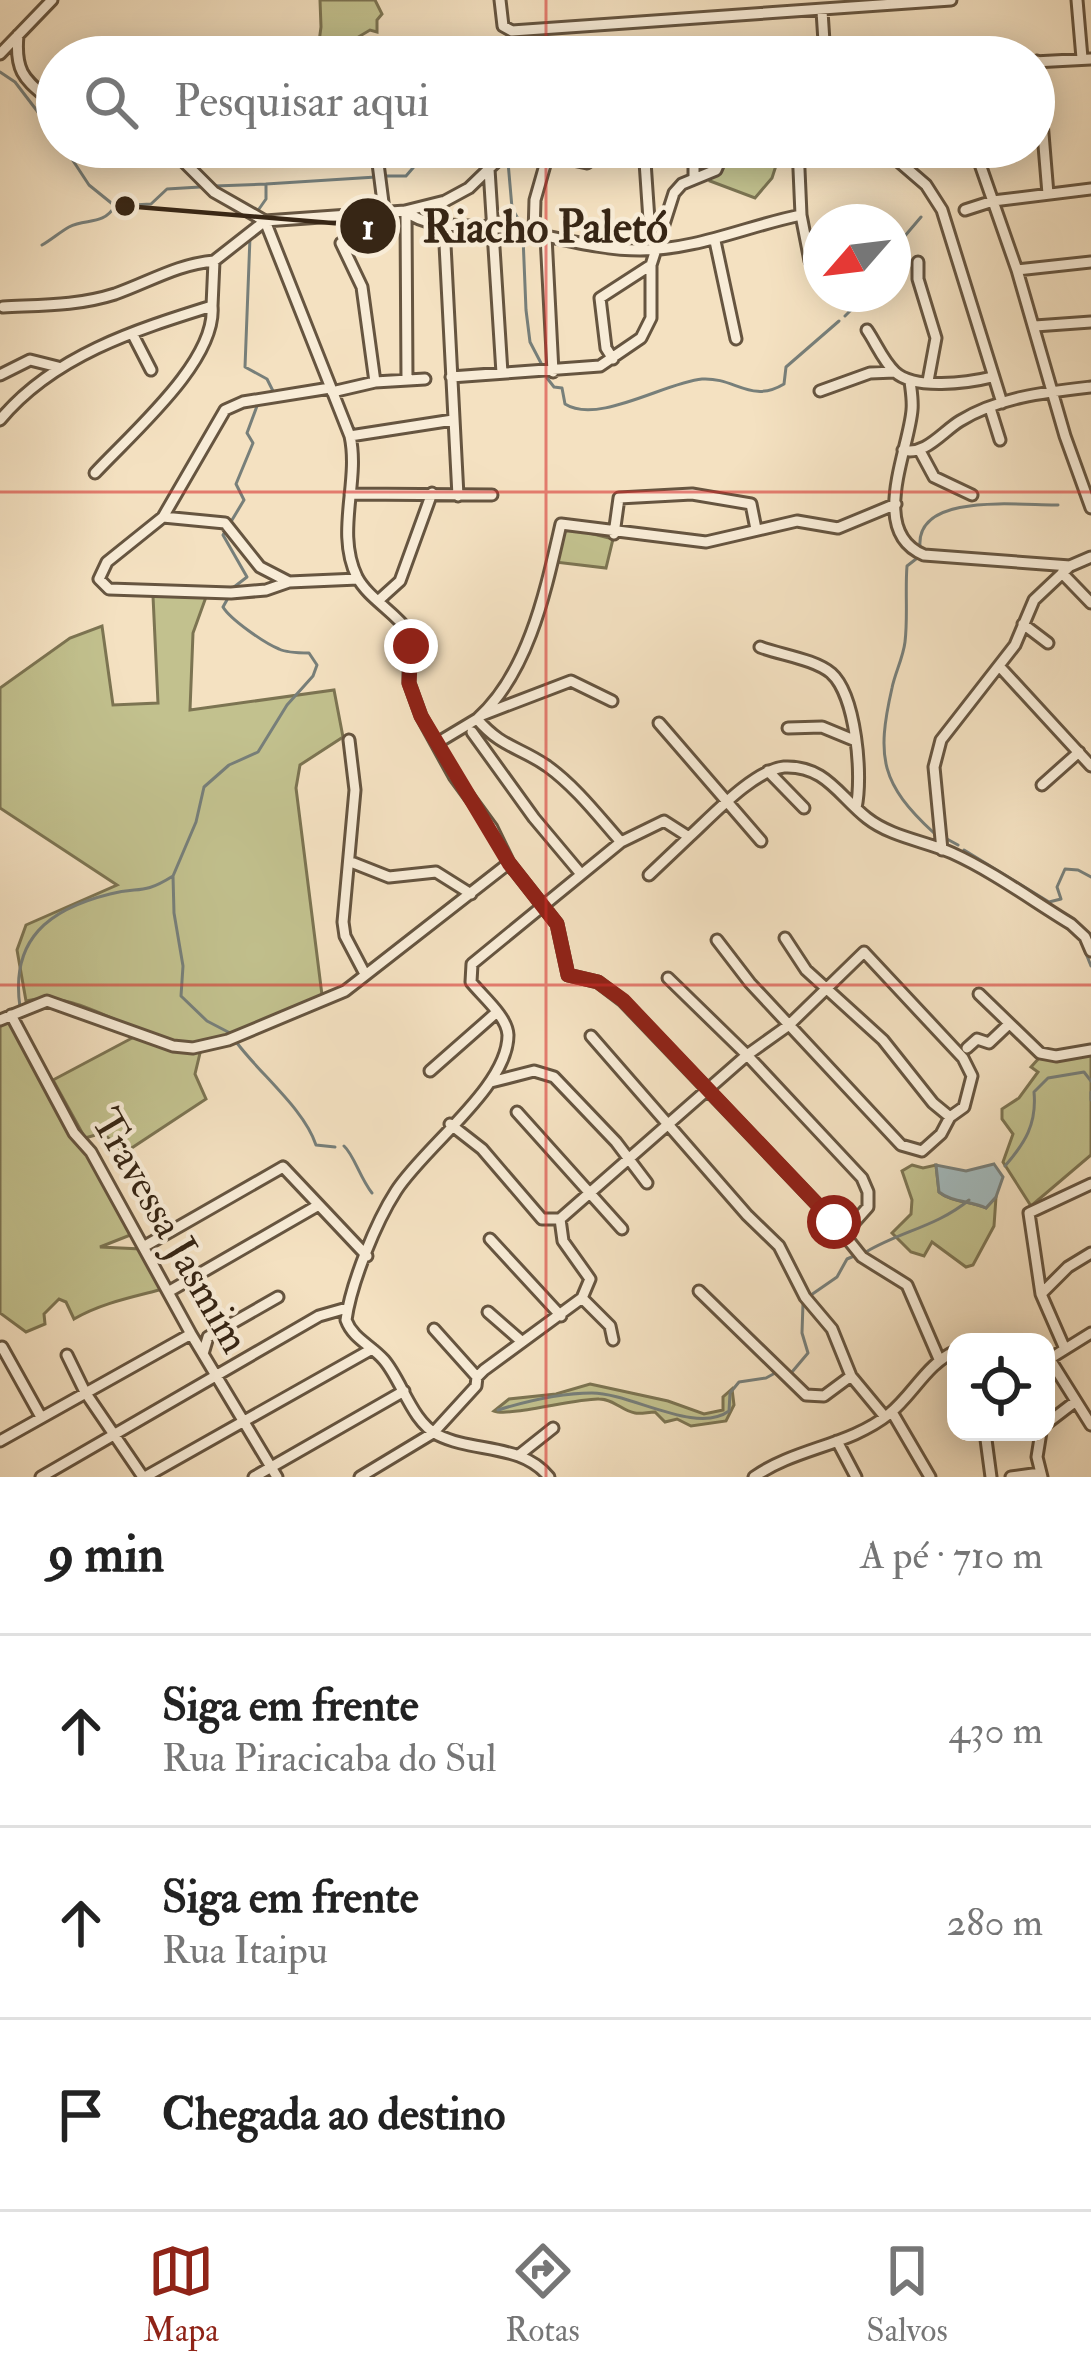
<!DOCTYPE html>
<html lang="pt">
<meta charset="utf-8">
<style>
:root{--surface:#fff;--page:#f2f2f2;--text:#222;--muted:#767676;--line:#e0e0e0;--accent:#8f2418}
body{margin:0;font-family:"IM FELL Double Pica",serif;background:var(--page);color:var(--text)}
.controls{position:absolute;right:36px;bottom:36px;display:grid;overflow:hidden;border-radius:24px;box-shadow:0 6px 30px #0003}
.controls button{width:108px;height:108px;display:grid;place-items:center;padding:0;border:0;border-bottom:3px solid var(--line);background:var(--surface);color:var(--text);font:60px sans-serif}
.compass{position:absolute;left:803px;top:204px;width:108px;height:108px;border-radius:50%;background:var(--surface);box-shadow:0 6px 30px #0003;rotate:242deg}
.stop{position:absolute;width:36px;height:36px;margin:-27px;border:9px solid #8f2418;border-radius:50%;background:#fff}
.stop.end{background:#8f2418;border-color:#fff;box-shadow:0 3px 12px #0008}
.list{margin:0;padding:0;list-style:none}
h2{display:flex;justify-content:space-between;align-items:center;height:156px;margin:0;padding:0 48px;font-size:51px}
h2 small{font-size:39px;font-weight:400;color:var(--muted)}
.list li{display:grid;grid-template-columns:78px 1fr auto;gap:36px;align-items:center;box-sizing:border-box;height:192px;padding:0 48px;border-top:3px solid var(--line)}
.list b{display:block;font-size:45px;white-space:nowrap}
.list p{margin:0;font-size:39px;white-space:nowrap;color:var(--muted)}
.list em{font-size:39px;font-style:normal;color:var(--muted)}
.icon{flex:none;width:66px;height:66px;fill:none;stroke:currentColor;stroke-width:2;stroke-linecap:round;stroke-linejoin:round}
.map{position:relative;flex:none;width:1091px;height:1477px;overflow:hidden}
.search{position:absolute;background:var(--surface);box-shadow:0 6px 30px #0003;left:36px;right:36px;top:36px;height:132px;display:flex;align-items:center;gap:30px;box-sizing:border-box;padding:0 42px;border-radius:66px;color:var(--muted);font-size:45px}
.sheet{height:732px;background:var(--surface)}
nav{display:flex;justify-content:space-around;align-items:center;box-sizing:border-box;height:168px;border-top:3px solid var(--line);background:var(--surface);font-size:33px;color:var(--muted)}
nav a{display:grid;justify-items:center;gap:6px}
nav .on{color:var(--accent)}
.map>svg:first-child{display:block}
.green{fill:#c2c18e;stroke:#7c7452;stroke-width:3}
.water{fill:#a2babe;stroke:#777f7a;stroke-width:3}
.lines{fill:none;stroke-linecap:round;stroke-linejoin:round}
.stream{stroke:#777f7a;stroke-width:3}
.minor-casing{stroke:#665540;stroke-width:15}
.minor{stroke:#f8ecd7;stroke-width:9}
.route{stroke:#8f2418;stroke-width:15}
.grid{fill:none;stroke:#d62828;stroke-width:3;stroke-opacity:0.55}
.labels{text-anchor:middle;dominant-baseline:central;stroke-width:9;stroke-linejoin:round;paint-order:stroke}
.street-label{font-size:42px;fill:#372615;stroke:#f8ecd7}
.leader{fill:none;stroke:#372615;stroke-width:4.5}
.callout-dot{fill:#372615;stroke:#f8ecd7;stroke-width:4.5}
.mark-label{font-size:36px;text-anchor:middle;font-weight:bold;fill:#fff}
.callout-label{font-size:45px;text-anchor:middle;font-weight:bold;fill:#372615;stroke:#f8ecd7;stroke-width:9;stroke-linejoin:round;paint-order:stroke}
</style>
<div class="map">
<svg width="1091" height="1477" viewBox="0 0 1091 1477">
<rect width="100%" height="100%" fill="#f4e1c1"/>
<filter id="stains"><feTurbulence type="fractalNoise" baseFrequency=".00167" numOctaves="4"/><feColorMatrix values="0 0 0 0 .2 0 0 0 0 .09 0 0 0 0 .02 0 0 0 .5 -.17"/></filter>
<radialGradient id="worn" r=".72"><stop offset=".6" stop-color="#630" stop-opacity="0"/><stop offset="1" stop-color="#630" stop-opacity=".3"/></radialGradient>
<path class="green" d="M 320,0 L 375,0 L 382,14 L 377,20 L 377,32 L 370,30 L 335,51 L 317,57 L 321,27 Z
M 718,147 L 782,147 L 772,178 L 755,198 L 710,181 Z
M 562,526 L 613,539 L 606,568 L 555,562 Z
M 153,596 L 206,597 L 193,633 L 190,710 L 334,690 L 343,737 L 300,765 L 296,788 L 322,995 C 287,1010 225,1045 189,1043 C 133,1041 81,987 26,1001 L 17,950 L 26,925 L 117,885 L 0,808 L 0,688 L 70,638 L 102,626 L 113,705 L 158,703 Z
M 9,1020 L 133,1234 L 100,1247 L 141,1249 L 163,1289 C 133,1297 101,1303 74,1319 L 66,1302 L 59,1299 L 44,1314 L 45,1324 L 26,1332 L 0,1313 L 0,1025 Z
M 134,1037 L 200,1053 L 195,1074 L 206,1099 L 124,1153 L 103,1133 L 85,1138 L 53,1080 Z
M 1091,1053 L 1091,1155 L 1031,1206 L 1003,1162 L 1013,1134 L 1002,1119 L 1002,1109 L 1019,1098 L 1038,1072 L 1031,1067 L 1040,1057 Z
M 912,1165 L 923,1168 L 936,1165 L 939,1192 C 951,1202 970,1201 986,1208 L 996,1197 L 994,1226 L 973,1265 L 966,1267 L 932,1242 L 924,1256 L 911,1252 L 892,1233 L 911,1214 L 912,1200 L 902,1171 Z
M 590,1384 L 668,1401 L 704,1414 L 723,1410 L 723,1397 L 732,1389 L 734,1405 L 726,1421 L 691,1426 L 677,1419 L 665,1422 L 655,1412 C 648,1412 642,1414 635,1413 C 622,1411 614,1399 599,1399 C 577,1398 509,1417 494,1411 L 509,1399 L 556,1394 Z"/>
<path class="water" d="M 994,1164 L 1003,1177 L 996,1197 L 986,1208 C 971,1201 951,1202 939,1192 L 936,1165 L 966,1171 Z"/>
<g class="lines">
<path class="stream" d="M 468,57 L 469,45
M 0,72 L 15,82 L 57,137
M 64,147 L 89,185 L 115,206 L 151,204 L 167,189 L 200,187
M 504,147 L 505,152
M 508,162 L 512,208 L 522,226
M 386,176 L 406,176 L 431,147
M 266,184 L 376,177
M 215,186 L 266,184 L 266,199 L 259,209
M 250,237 L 245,367 L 267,379 L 273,391 L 270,394
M 523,237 L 526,310 L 530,342 L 542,365
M 42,245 C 51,240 60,232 69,227 C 86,218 103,226 115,206
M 893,250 L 921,217
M 845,316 L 867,294
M 547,378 L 554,387 L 562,388 L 565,404 C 598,425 666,382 702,379 C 735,377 751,404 784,384 L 786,367 L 839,321
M 232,520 L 244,500 L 236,484 L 253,443 L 247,433 L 257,406
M 226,530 L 223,535 L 247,577 L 234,587
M 920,546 C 916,491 1024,506 1058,505
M 916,559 L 907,566 C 905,591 908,617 905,642 C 903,658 895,673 892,688 C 876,758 881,784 934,833
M 228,598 L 223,607 C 230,619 264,643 279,649 C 287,653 300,653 309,653 L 317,665 L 313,676 L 287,705 L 258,752 L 229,765 L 204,787 L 196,822 L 173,876 L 174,913 L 183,966 L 181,996 L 207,1021 L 230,1033
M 947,839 L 958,845
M 964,850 L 1049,902 L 1061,899 L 1057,887 L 1065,869 L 1078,870 L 1091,877
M 1085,951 L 1091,966
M 20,1007 C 10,939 49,909 110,894 C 140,886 141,896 173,876
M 237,1043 C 261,1075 304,1109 316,1145 L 335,1147
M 1091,1092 L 1091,1100
M 344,1146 C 354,1155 360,1178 372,1193
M 1005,1166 C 1025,1143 1037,1124 1034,1092 L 1048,1078 L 1084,1072 L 1091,1081
M 866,1252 C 901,1231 936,1227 969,1200
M 811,1295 L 837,1277 L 847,1259 L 854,1256
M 792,1372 L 808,1353 L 802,1333 L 803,1303
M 498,1410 C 527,1401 561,1393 592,1393 C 631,1393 696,1435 729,1411 L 730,1393 L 739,1382 L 766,1378 L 777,1372"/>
<defs>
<path id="minor" d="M 500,0 L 503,26 L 512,31 L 951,0
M 1077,0 L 1082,58
M 822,11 L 825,57
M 18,35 C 14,78 29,81 57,107
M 0,54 L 52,0
M 1037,61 L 1048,194
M 1034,62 L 1091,59
M 169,147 L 214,192 L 265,221 L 350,436 C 360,482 335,532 357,577 C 368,598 395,612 409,632 L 409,683 L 421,716 L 454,776 L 492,828 L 509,863 L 557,924 L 568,975 L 598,982 L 623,1001 L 834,1222 L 862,1257 L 907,1285 L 939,1359
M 644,147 L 649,220 L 655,249
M 798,147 L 801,215 L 810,261
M 882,147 L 926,185 L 942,210 L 1002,403
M 974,147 L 1017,270 L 1065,436 L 1091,508
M 376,148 L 384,210
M 349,153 L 379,147
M 489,169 L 502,373
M 694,179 L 694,147
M 965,210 L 993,201 L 1091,189
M 405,211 C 430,230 463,224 493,227 C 542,232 591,250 640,250 C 696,250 747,226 801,215
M 406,213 L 407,380
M 444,225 L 458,496
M 534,234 L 535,200 L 547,158
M 546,236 L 553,372
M 715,241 L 736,339
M 341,243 L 362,287 L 375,382
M 918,262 L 918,279 L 936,338 L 928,381
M 1017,270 L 1091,262
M 3,307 C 42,305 77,306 115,294 C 149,282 178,264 214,261
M 1035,326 L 1091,322
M 867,330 C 876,343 883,361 895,372 C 914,390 968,383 992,377
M 132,333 L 151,370
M 613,359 L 606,348 L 600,298 L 651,265
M 0,375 L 30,360 L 58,367
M 451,377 L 600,366 L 641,338 L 651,318 L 651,265 L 674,193 L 682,184 L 716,170 L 726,147
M 910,381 C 911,390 913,400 912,410 C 909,450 868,532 924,555 L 1070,566
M 330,388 L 243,402 L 225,410 L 163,517 L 107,562 L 99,579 L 109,589 L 231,593 L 266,590 L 289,582 L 358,579
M 820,391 L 870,373 L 895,372
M 332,392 L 375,382 L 425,379
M 990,408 L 1000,440
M 0,420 C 53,356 135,330 212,306 L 214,261 L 265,221 L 405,211 L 445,201 L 469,188 L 499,159 L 568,159 L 587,163 L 592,159 L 593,147
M 350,436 L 453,420
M 903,450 C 925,456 942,432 960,421 C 999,397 1047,392 1091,387
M 920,451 L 934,477 L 972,495
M 95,473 C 131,434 217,361 212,306
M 350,494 L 492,495
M 163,517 L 225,523 L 260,567 L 289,582
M 614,534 L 619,498 L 692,494 L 751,504 L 756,529
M 1062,573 L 1091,603
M 379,600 L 400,581 L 432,493
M 1023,624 L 1048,643
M 760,647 C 781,655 814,659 831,673 C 856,695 863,776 856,808
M 1000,667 L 1091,766
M 482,715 L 571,681 L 612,701
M 477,719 C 529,673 546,589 561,524 L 706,542 L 797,521 L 838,528 L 896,504
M 659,723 L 761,841
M 788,728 L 822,727 L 856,741
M 472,732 L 534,818 L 581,874
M 349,740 L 355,790 L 343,922 L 345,936 L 365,974
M 437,743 L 477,719 C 502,748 518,746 547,766 C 576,787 598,816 621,842
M 768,771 L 804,808
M 1042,785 L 1079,752
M 942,850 L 934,767 L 941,740 L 1015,645 L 1034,600 L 1070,566 L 1091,557
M 351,862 L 389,877 L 436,872 L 471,894
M 649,875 L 689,837
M 717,940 L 750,983 L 901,1145 L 922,1151 L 941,1134 L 950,1117
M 668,978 L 747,1055 L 862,1178 L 868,1192 L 868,1207 L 844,1234
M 979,994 L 1040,1053 L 1056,1056 L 1091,1050
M 11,1015 L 74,1133 L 91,1152 L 191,1334 L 277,1477
M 0,1020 L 47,1001 L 173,1046 L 193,1048 L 228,1040 L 345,991 L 509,863
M 591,1036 L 747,1215 L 779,1246 L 805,1297 L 832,1329 L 851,1376 L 885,1417
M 967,1048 L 977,1039 L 989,1043 L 1009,1024
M 430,1071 L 497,1012
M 491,1082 L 534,1071 L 554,1077 L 616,1142 L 647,1183
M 517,1112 L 622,1229
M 450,1124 L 482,1149 L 542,1219 L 560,1219
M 560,1219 L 747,1055 L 789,1025 L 864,952 L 963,1058 L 972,1076 L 964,1107 L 950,1117 L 933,1103 L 883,1040 L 806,970 L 785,938
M 490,1239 L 561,1316
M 145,1246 L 283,1167 L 367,1256
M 699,1291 L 806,1395 L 824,1396 L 851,1376
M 168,1292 L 317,1206
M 1041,1294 L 1068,1267 L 1091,1253
M 582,1298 L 610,1326 L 613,1340
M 488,1312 L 520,1340
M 434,1329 L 477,1377
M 2,1347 L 41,1417
M 1065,1349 L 1041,1294 L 1029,1213 L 1091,1184
M 203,1354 L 208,1337 L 278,1297
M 67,1355 L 85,1392 L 143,1477
M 1049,1358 L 1091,1425
M 1046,1361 L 1091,1333
M 892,1412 L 930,1477
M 1046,1424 L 1076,1401
M 985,1432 L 991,1477
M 1041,1432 L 1037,1457 L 1042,1477
M 0,1441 L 191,1334
M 837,1441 L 856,1477
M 519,1455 L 553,1428
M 41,1477 L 319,1316 L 347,1308
M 145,1477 L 372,1349
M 254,1477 L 404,1391
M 360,1477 L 433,1433 L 476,1386 L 477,1377 L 484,1370 L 582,1298 L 590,1279 L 563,1241 L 560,1219
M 549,1477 C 521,1443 474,1453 438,1435 C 412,1422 402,1381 384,1360 C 371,1345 353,1339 346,1320 C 351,1283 376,1222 396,1191 C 425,1146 508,1087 508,1035 C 507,1016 482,996 471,982 L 472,964 L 621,842 L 664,821 L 689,837 C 712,816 754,770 784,767 C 825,765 839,796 867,818 C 891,837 925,841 952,853 C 994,872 1033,901 1071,924 L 1085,937 L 1091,951
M 754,1477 C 795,1448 849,1446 889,1414 C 913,1395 927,1363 956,1351
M 1011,1477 L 1040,1473"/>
</defs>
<use href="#minor" class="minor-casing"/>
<use href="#minor" class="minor"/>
</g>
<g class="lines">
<path class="route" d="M 411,646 L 409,683 L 421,716 L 509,863 L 557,924 L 568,975 L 598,982 L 623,1000 L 834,1222"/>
</g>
<path class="grid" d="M 546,0 L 546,57M 546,147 L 546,1477M 0,492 L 1091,492M 0,985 L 1091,985"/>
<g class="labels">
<g class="street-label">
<text transform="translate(170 1231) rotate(60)">Travessa Jasmim</text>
</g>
</g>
<path class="leader" d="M125 206L368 226"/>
<g class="callout-dot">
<circle cx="125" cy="206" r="12"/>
<circle cx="368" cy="226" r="30"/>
</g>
<g class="mark-label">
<text x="368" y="239">1</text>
</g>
<g class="callout-label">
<text x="545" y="242">Riacho Paletó</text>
</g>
<rect width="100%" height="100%" filter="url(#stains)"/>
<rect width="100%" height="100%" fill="url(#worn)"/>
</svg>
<div class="controls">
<button><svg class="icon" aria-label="locate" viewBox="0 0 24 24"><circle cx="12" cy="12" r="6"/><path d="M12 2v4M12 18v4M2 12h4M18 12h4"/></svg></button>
</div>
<svg class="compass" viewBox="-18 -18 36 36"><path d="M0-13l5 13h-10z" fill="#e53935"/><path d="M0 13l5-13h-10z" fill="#767676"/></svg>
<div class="stop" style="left:834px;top:1222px"></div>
<div class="stop end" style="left:411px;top:646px"></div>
<div class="search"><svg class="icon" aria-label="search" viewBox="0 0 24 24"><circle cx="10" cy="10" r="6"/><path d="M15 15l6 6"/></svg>Pesquisar aqui</div>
</div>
<section class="sheet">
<h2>9 min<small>A pé · 710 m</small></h2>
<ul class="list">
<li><svg class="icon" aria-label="ahead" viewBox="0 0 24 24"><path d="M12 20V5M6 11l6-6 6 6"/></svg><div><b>Siga em frente</b><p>Rua Piracicaba do Sul</p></div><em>430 m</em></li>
<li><svg class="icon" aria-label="ahead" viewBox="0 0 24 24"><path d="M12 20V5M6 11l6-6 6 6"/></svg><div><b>Siga em frente</b><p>Rua Itaipu</p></div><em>280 m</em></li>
<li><svg class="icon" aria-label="arrive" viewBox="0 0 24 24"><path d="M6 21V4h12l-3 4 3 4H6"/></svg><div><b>Chegada ao destino</b></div></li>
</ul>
</section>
<nav>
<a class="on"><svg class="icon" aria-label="map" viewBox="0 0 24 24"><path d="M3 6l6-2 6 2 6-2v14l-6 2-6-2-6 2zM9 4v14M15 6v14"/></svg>Mapa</a>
<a><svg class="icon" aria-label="directions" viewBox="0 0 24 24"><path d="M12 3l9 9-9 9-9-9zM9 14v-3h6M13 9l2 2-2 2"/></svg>Rotas</a>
<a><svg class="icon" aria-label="saved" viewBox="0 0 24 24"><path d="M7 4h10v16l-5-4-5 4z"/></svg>Salvos</a>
</nav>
